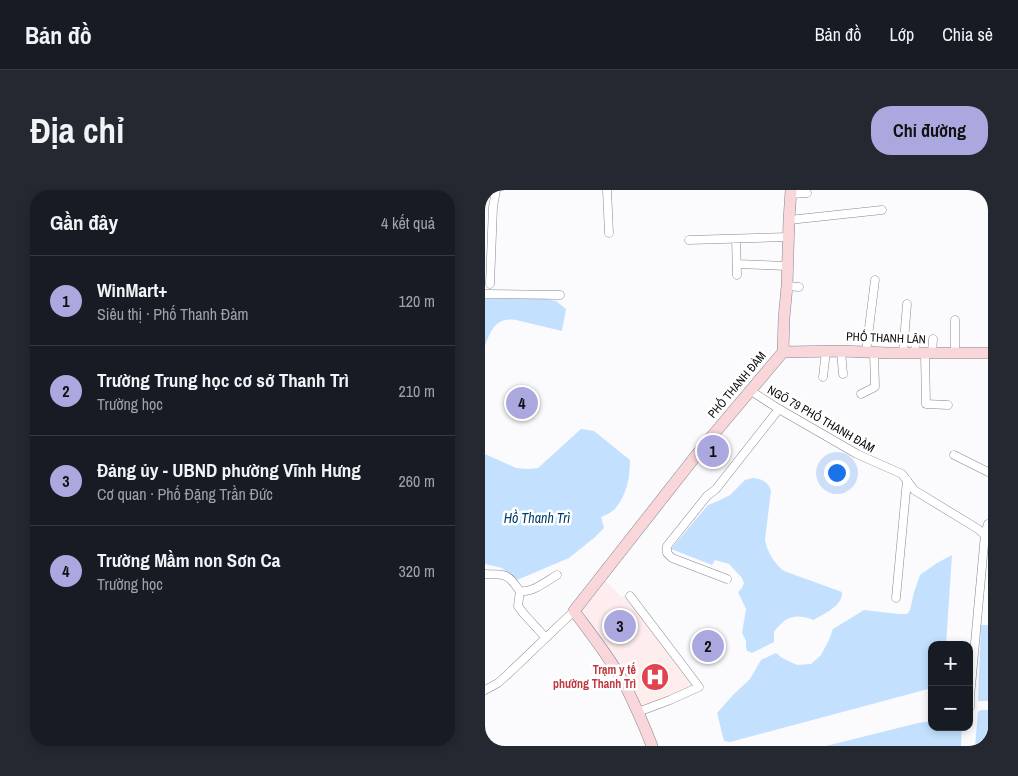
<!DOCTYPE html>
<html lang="vi">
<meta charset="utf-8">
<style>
:root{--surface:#171b24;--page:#242831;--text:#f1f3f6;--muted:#9ea1a6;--line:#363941;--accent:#aba7df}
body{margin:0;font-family:"Archivo Narrow",sans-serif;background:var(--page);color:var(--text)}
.controls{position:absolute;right:15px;bottom:15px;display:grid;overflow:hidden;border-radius:10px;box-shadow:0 2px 8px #0003}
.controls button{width:45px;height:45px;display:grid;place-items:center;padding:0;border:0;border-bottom:1px solid var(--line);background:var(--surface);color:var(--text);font:25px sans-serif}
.you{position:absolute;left:351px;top:282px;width:18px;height:18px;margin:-12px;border:4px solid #fff;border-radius:50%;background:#1a73e8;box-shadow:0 0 0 8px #1a73e833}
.badge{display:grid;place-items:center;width:32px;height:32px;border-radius:50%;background:var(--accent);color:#111;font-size:16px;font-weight:700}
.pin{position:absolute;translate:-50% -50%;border:2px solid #fff;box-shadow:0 1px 5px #0006}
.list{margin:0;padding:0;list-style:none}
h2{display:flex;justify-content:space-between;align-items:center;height:65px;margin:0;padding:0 20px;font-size:21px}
h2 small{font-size:16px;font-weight:400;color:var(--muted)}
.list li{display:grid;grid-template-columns:32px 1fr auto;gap:15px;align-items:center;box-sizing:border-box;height:90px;padding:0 20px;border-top:1px solid var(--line)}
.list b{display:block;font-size:19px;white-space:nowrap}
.list p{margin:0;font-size:16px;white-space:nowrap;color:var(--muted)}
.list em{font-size:16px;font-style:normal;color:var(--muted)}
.map{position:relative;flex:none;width:503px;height:556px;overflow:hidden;border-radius:20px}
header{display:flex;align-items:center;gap:30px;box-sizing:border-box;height:70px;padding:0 25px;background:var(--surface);border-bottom:1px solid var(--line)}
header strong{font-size:24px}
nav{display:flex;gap:28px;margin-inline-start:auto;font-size:18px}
.intro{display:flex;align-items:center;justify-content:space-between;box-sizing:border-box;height:120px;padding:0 30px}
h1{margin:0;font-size:35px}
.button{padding:12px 22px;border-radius:20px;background:var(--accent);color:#111;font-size:18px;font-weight:700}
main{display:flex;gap:30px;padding:0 30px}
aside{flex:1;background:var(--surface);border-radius:20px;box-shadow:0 2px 8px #0003}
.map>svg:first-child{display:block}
.commercial{fill:#fdedef}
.medical{fill:#fdedec}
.water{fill:#c3e1fe}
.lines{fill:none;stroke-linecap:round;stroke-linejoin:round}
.street-casing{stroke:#868791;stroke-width:9}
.secondary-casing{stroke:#868791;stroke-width:12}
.street{stroke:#fff;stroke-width:8}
.secondary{stroke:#f8d6d9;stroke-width:11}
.labels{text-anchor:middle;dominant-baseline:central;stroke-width:5;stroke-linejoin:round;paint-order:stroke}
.street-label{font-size:12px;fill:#0b0b0f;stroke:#fff}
.health-label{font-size:12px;font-weight:bold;fill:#be3a42;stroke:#fff;text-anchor:end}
.water-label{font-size:14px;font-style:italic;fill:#003d69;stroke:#fff}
</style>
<header>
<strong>Bản đồ</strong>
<nav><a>Bản đồ</a><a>Lớp</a><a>Chia sẻ</a></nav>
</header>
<div class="intro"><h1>Địa chỉ</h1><a class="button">Chỉ đường</a></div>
<main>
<aside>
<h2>Gần đây<small>4 kết quả</small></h2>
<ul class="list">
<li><span class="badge">1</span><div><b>WinMart+</b><p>Siêu thị · Phố Thanh Đàm</p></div><em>120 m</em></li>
<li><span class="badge">2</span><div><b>Trường Trung học cơ sở Thanh Trì</b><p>Trường học</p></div><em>210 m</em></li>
<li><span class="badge">3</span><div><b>Đảng ủy - UBND phường Vĩnh Hưng</b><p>Cơ quan · Phố Đặng Trần Đức</p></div><em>260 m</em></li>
<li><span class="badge">4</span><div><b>Trường Mầm non Sơn Ca</b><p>Trường học</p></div><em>320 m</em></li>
</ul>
</aside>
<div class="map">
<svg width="503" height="556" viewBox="0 0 503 556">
<rect width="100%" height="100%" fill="#fbfbfd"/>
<path class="commercial" d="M 120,391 L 137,407 L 141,404 L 175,451 L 133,477 L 95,421 Z"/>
<path class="medical" d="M 175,451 L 208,497 L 155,518 L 133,477 Z"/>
<path class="water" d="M 0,109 L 62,109 L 71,111 L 81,119 L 77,141 L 31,130 C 11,127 6,140 0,156 Z
M 96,239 L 109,241 L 145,270 C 145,287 142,305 130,319 C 127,322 121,325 116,327 L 119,338 L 109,348 L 84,368 L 32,390 L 17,378 L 0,374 L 0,264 L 31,278 L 43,279 L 53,278 Z
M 268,288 C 277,289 282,291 286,300 L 280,350 C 282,362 290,374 299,381 L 357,402 C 358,416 340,423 329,430 C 311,423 300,426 289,442 L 289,452 L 267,463 L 262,461 L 261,457 L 261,451 L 257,443 L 261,419 L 253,402 L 257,398 L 259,393 L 257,388 L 244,374 L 230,370 L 227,375 L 186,359 L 223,315 L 233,311 L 245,305 L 260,290 Z
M 467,365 L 461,455 L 447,455 L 447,498 L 245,552 L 239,551 L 232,523 L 248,505 L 265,489 L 276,470 L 291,463 L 297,468 L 312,475 L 326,474 L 336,465 L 344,450 L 348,439 L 379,420 L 414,424 L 422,424 L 425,420 L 429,402 L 435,385 L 452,373 Z
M 496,435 L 503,435 L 503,511 L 493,511 Z
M 496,520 L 503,520 L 503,556 L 490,556 L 493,522 Z
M 447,531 L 447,537 L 477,537 L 476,556 L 341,556 L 433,533 Z"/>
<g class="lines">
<defs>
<path id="street" d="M 122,0 L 124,43
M 306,4 L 322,3
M 304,30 L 397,20
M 251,49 L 252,85
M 204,50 L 303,47
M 252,74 L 302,76
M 5,94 L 8,17 L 11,0
M 302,96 L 314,97
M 0,104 L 75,105
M 356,161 L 358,184
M 381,162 L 390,90
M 418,163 L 422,114
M 430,163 L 431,148
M 447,163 L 448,149
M 470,163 L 470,130
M 440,164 L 441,214 L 463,215
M 338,187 L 341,161
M 266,201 L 294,219 L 372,264 L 417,284 L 429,300 L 493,339 L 503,348
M 376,204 L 390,197 L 389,162
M 469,265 L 503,282
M 0,384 C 10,385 20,382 27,391 C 30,394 32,398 35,401 C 47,403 62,391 72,385
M 242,389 L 187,368 L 182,363 L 182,356 L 222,306 L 231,299 L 294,219
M 35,401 L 33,416 L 39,424 L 61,448
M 145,406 L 214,497 L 185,510 L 153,522
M 411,408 L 422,290
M 0,500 L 13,493 L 22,485 L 89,421
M 485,517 L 485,507 L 500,344 L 503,334"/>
<path id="secondary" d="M 298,162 L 356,161 L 403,163 L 503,163
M 167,556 C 159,535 150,515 140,495 C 126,469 106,444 89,421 L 217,258 L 298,162 L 299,128 L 302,96 L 304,30 L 306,0"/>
</defs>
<use href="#street" class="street-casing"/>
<use href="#secondary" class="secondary-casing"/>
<use href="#street" class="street"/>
<use href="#secondary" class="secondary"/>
</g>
<defs>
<symbol id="hospital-disc" viewBox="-11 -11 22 22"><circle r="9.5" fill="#e0444e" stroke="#fff"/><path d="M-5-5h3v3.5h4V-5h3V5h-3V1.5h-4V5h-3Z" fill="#fff"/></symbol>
</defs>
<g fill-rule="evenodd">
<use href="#hospital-disc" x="154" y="471" width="32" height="32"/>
</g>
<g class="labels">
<g class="street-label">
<text transform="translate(401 148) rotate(2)">PHỐ THANH LÂN</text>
<text transform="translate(252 195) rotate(-50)">PHỐ THANH ĐÀM</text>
<text transform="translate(336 229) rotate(30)">NGÕ 79 PHỐ THANH ĐÀM</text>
</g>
<g class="health-label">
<text x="151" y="480">Trạm y tế<tspan x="151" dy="14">phường Thanh Trì</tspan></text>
</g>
<g class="water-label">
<text x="52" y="328">Hồ Thanh Trì</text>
</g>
</g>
</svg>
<div class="controls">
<button>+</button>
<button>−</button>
</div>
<div class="you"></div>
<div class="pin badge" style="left:228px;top:261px">1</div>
<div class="pin badge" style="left:223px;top:456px">2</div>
<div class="pin badge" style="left:135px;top:436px">3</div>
<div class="pin badge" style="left:37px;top:213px">4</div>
</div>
</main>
